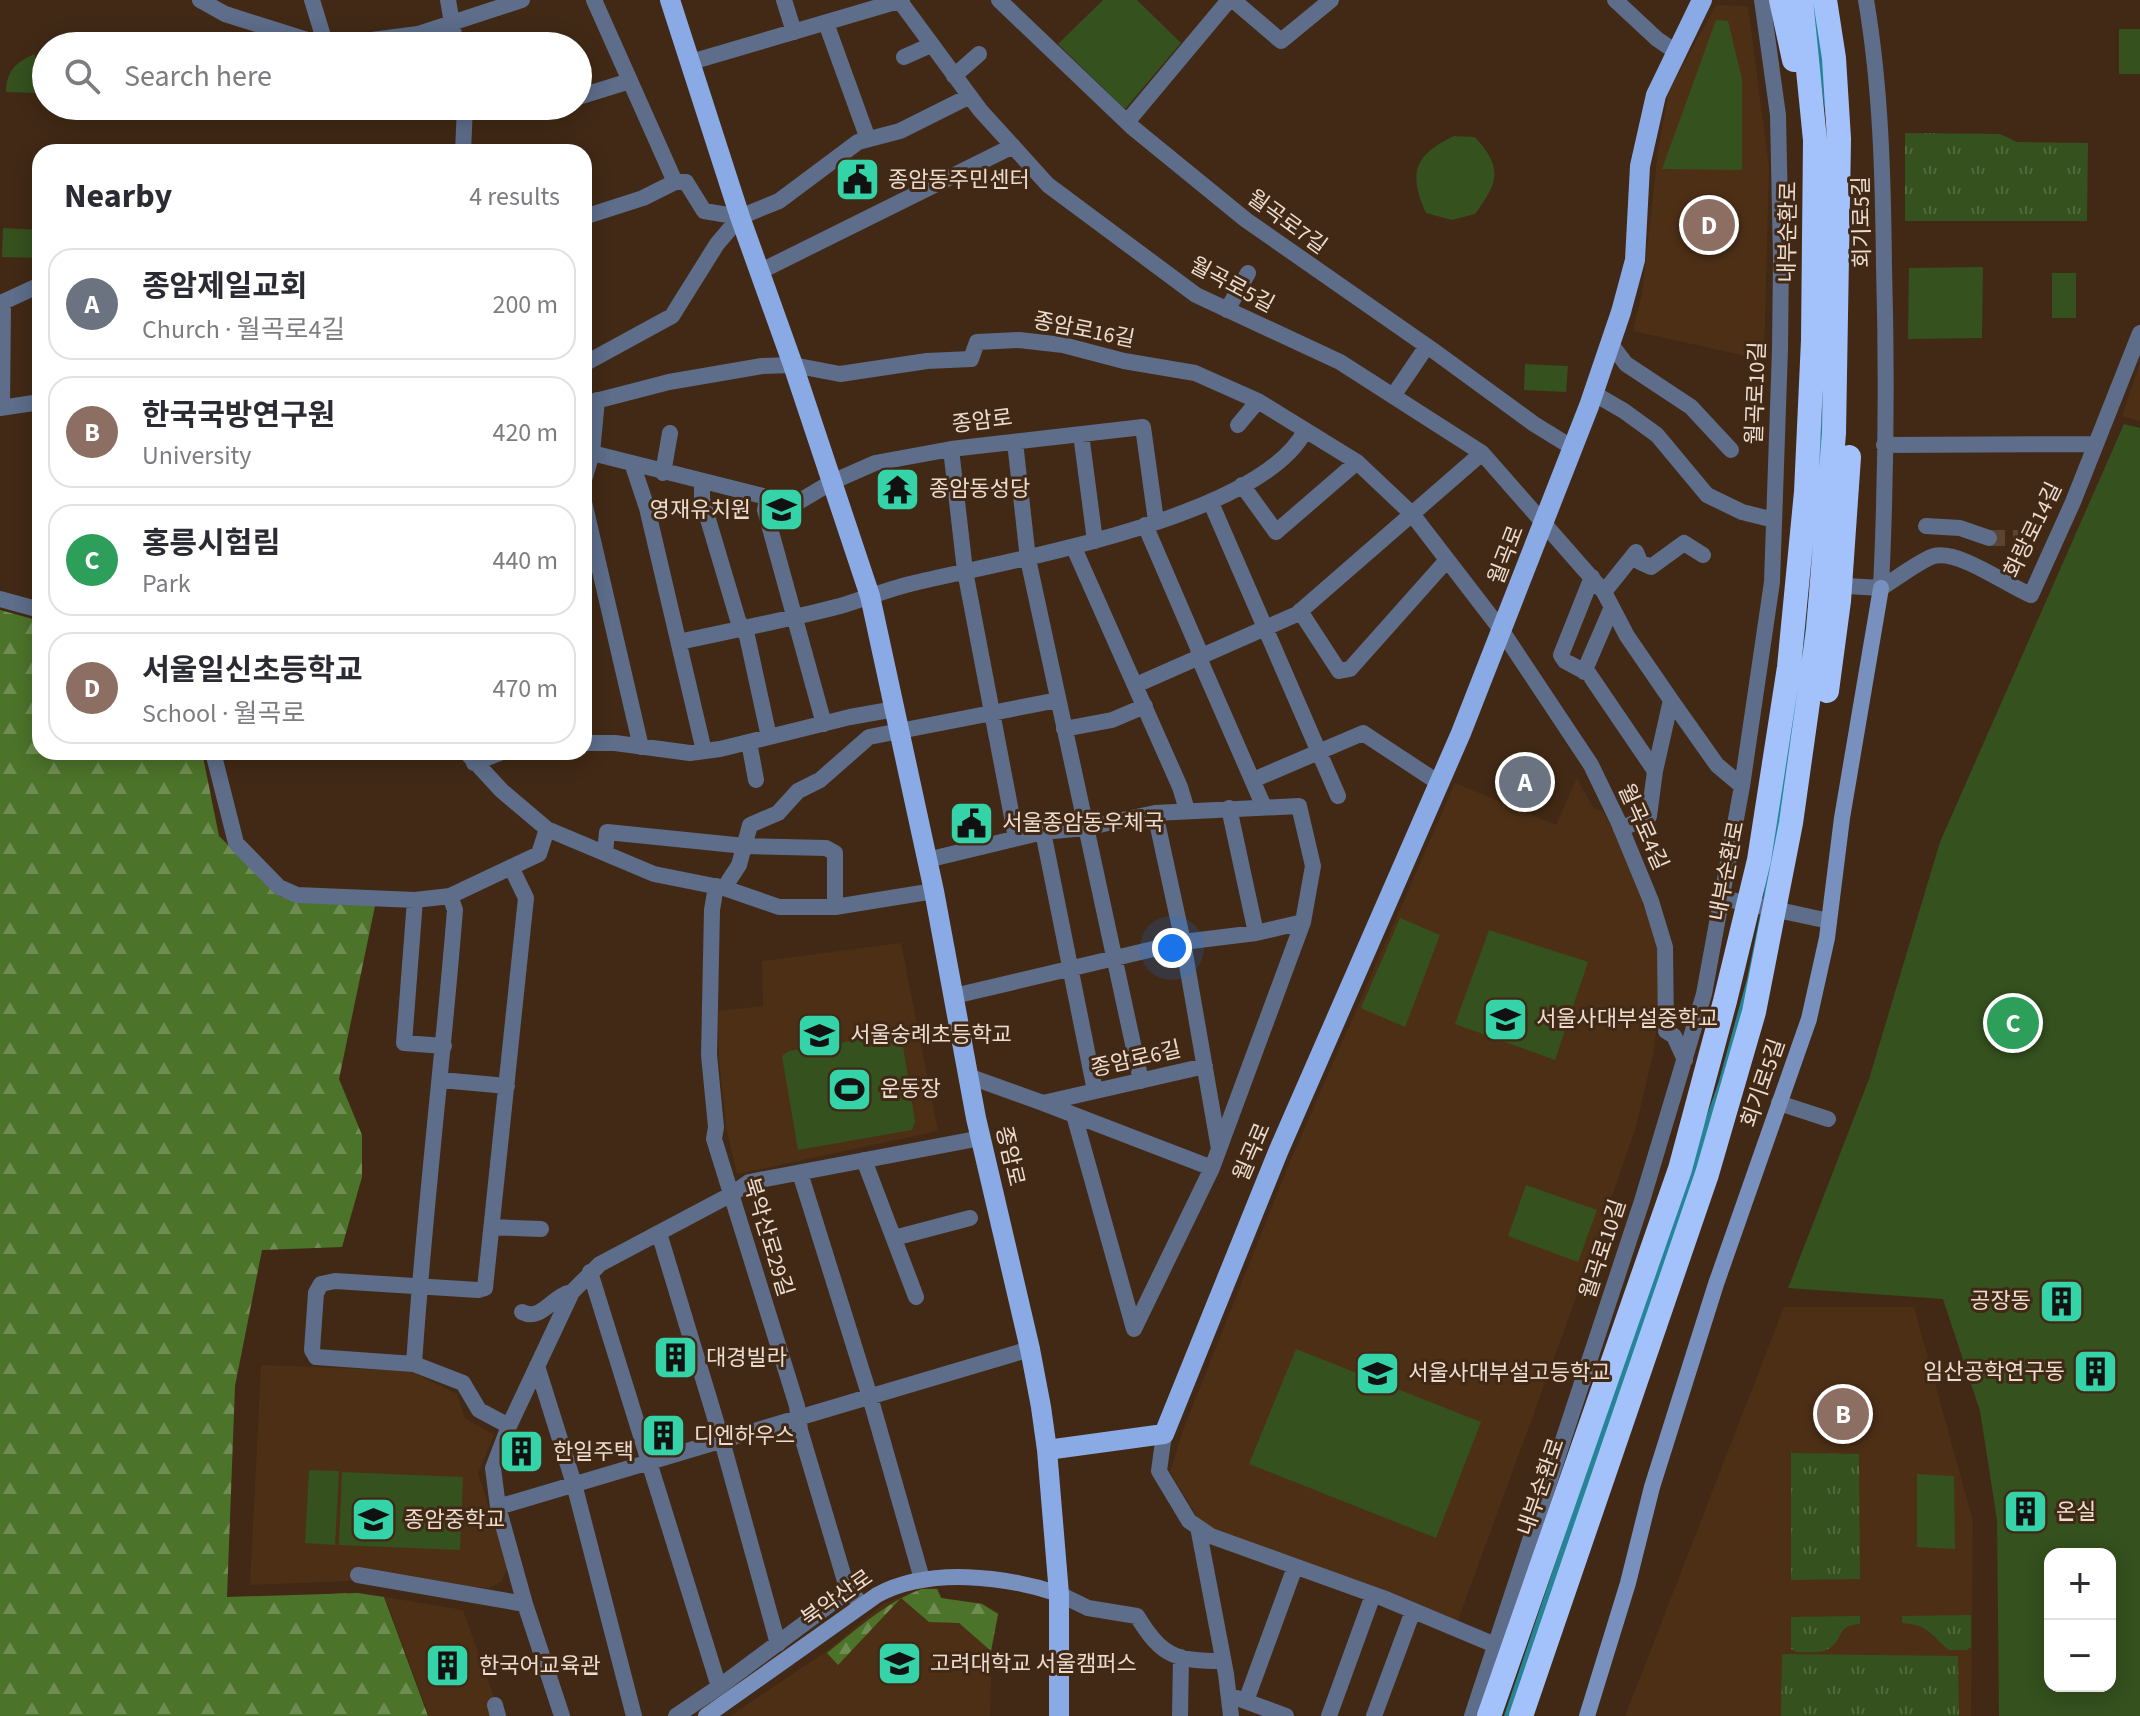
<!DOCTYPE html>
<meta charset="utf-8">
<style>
:root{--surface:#fff;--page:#f7f7f7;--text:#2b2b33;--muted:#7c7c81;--line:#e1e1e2;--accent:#d93025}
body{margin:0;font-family:"Source Sans 3","Noto Sans KR",sans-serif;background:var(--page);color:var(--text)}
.controls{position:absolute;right:24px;bottom:24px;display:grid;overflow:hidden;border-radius:16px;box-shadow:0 4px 20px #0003}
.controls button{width:72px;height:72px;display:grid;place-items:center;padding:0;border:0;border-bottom:2px solid var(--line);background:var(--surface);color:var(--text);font:40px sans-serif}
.you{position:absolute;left:1172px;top:948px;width:28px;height:28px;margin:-20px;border:6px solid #fff;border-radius:50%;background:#1a73e8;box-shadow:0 0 0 12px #1a73e833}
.badge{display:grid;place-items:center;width:52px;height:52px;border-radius:50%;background:var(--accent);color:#fff;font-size:26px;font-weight:700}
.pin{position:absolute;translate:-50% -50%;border:4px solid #fff;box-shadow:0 2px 8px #0006}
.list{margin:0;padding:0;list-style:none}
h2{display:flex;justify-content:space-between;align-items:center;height:104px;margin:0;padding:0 32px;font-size:34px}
h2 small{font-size:26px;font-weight:400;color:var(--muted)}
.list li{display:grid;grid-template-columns:52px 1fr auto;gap:24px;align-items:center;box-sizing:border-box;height:112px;margin:0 16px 16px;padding:0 16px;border:2px solid var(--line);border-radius:24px}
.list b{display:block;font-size:30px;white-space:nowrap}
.list p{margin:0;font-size:26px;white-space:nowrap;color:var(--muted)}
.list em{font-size:26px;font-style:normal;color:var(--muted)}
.icon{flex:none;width:44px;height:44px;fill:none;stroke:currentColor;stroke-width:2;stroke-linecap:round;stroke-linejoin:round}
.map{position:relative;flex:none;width:2140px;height:1716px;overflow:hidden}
.search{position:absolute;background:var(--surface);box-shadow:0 4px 20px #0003;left:32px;top:32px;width:560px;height:88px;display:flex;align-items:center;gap:20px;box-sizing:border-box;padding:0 28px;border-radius:44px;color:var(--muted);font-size:30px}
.panel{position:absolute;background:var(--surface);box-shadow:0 4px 20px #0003;left:32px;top:144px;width:560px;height:616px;border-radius:24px}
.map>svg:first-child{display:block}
.built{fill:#4d2f16}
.grass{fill:url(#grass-tufts)}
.forest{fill:url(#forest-firs)}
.green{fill:#35511e;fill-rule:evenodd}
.water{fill:#258596}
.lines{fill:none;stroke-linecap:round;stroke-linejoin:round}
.street-tunnel{stroke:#5b4431;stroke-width:16;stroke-dasharray:16 8;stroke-linecap:butt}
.street{stroke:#5d6d8a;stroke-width:16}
.secondary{stroke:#7790be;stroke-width:16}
.primary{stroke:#8aaae6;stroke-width:20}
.highway{stroke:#a3c2fc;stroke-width:24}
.labels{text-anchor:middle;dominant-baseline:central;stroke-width:6;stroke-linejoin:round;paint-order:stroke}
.poi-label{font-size:22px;fill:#ecdcd0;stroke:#412915;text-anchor:start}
.street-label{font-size:22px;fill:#ecdcd0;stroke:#412915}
</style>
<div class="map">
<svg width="2140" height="1716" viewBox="0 0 2140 1716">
<defs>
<pattern id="grass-tufts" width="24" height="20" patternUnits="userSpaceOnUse" patternTransform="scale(2)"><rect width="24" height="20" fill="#35511e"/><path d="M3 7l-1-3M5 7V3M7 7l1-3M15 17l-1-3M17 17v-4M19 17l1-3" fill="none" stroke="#52693e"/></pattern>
<pattern id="forest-firs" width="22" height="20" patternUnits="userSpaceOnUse" patternTransform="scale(2)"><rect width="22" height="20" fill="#4c732a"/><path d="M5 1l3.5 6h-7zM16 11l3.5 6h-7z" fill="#6f8d52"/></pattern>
</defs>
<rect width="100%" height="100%" fill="#412915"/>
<path class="built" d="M 1716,5 L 1748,6 L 1769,167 L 1764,360 L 1633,331 L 1642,293 L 1658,150 L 1669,91 Z
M 2140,363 L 2140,421 L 2122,416 Z
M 1577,778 L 1593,808 L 1603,812 L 1613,828 L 1645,899 L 1656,941 L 1663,983 L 1653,1055 L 1635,1130 L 1586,1271 L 1457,1623 L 1451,1622 L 1448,1616 L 1202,1525 L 1170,1472 L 1183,1430 L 1289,1164 L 1455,783 L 1556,825 Z
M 901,943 L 938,1131 L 737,1174 L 726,1127 L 719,1059 L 718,1011 L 763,1006 L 762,961 Z
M 1784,1307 L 1914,1307 L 1973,1521 L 1971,1716 L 1625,1716 Z
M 261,1365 L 410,1371 L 457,1394 L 465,1418 L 494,1435 L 478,1473 L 508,1567 L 502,1581 L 489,1588 L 352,1581 L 250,1585 Z
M 922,1588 L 938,1588 L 942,1598 L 982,1603 L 999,1613 L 992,1648 L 990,1716 L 730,1716 L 828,1650 L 883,1604 Z
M 385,1597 L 463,1610 L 501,1716 L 429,1716 Z"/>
<path class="grass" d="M 1905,133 L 2000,134 L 2017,142 L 2088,143 L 2087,221 L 1905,221 Z
M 1791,1453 L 1859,1454 L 1860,1579 L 1791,1580 Z
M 1971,1615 L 1971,1647 L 1967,1650 L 1949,1650 C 1930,1635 1930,1625 1902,1623 L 1902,1616 Z
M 1860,1616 L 1860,1624 C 1835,1626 1845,1637 1830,1648 C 1821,1654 1806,1652 1796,1652 L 1791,1649 L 1791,1617 Z
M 1782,1654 L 1958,1656 L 1959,1716 L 1781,1716 Z"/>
<path class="forest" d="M 0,610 L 40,621 L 40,752 L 202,752 L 219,836 L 281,897 L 375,906 L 339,1079 L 362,1135 L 362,1177 L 342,1247 L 262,1250 L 235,1386 L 227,1597 L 358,1593 L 384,1597 L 428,1716 L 0,1716 Z
M 922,1589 L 937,1589 L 941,1598 L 982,1604 L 998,1614 L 991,1651 L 959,1623 L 929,1622 L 901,1598 L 838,1665 L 827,1653 C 857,1629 886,1602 922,1589 Z"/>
<path class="green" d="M 1103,0 L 1137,0 L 1181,43 L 1125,109 L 1058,44 Z
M 1716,20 L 1728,21 L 1742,79 L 1742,170 L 1662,169 Z
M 2119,29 L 2140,29 L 2140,74 L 2119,74 Z
M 35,54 L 35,93 L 6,92 C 6,71 17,61 35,54 Z
M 1454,136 L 1475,137 C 1503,168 1499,182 1475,214 L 1452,220 L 1426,213 C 1408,173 1414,155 1454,136 Z
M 3,228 L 40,230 L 40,258 L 2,257 Z
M 1983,267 L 1982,338 L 1908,339 L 1909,268 Z
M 2052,273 L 2076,273 L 2076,318 L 2052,318 Z
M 1525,364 L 1568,366 L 1566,392 L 1524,390 Z
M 2124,424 L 2140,428 L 2140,1716 L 1999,1716 L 1997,1520 L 1980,1411 L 1943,1299 L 1788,1288 L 1869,1079 L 1940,842 ZM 2050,1554 L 2110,1554 L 2110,1686 L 2050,1686 Z
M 1400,918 L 1440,935 L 1405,1027 L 1361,1008 Z
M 1489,930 L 1588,962 L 1555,1060 L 1455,1024 Z
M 901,1033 L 915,1122 L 912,1130 L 798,1150 L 782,1056 L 789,1051 Z
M 1526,1185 L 1597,1210 L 1578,1262 L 1508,1236 Z
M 1296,1349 L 1481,1422 L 1436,1538 L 1249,1464 Z
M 309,1470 L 339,1471 L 335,1545 L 305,1543 Z
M 342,1472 L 463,1477 L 460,1550 L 339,1545 Z
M 1917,1474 L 1954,1476 L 1955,1549 L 1917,1547 Z"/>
<path class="water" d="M 1810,0 L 1817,0 C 1824,50 1833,100 1835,150 C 1836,203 1833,255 1832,308 C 1830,570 1794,832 1728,1086 L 1519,1716 L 1504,1716 L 1674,1209 L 1718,1084 L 1747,979 L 1762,905 L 1781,778 L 1801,669 L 1811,580 L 1823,393 L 1830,149 Z"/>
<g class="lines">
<path class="street-tunnel" d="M 1989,538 L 2018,538"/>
<path class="street" d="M 200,0 L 225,14 L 326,46 L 418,34 L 522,0
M 312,0 L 326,46
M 448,0 L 456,46
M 594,0 L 675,182
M 784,0 L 794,32
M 899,0 L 980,110 L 1048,185 L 1196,295 L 1340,362 L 1482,453 L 1604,592 L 1627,636 L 1671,700 L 1655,771 L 1649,816 L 1621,829
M 999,0 L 1132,127 L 1246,220 L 1434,351 L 1534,424 L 1573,448
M 1233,0 L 1281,41 L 1331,0
M 1615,0 L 1657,39 L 1676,52
M 1866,0 C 1881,88 1883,177 1884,266 C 1887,373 1886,481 1881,588
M 826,23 L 868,139
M 904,57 L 931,45
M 691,62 L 902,0
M 954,76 L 979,54
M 578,97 L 630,81
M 465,109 L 519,106
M 1127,122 L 1229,0
M 463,152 L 465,106
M 584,217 L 643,198 L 675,182 L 686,182 L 704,211 L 740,217
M 759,272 L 1013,146
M 1227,310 L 1248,273
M 1610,343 L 1626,364 L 1691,407 L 1731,450
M 584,364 L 672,316 L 717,244 L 740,217 L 779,201 L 858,142 L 900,131 L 970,96
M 1593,393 L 1624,411 L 1657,435 L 1707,495 L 1742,512 L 1774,520
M 1393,396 L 1427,346
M 584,404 L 669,382 L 762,366 L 793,365 L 840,374 L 927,361 L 971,359 L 977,342 L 1019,340 L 1063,345 L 1124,361 L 1195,373 L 1258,401 L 1357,462 L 1412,514 L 1502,631 L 1591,765 L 1618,821 L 1651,901 L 1665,947 L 1666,1031 L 1674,1036 L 1685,1060
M 2,407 L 3,302 L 40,285
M 0,408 L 40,402
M 1238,425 L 1258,401
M 1081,434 L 1095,541
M 1015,442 L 1028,559 L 1141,1081
M 1884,445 L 2096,444
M 951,449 L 965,571 L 1016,838
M 584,451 L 795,504 L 832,482 L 875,463 L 951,449 L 1143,427 L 1156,521
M 632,463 L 647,508 L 704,751
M 663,473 L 670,433
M 584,480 L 592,453 L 597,400
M 702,482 L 702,499 L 738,620 L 747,636 L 769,737
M 1242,485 L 1276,532 L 1357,462
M 767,499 L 765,510 L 824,724
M 584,502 L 641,747
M 1211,503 L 1338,796
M 1145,525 L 1198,648 L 1199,658 L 1264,807
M 1926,526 L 1960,528 L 1989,538
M 1074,548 L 1180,787 L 1187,810
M 1592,577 L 1561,655 L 1565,661 L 1589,674 L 1655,771
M 1830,585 L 1881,588
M 1881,588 C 1893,581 1922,559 1934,556 C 1960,550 2006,585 2031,595 L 2073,502 L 2140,333
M 1604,592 L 1636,552 L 1640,562 L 1651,567 L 1684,543 L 1703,555
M 0,599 L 40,610
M 1300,611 L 1339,671 L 1350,669 L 1447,560
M 679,642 C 733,630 787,620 840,606 C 863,599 886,590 910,584 C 1003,561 1258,520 1305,431
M 1584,672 L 1612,607
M 1136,685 L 1297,614 L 1482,453
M 1671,700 L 1717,765 L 1742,786
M 1064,729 L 1112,720 L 1145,706
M 749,742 L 756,780
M 584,743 L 615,743 L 690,753 L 720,749 L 850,717 L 895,709
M 213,752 L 236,843 L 279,887 L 297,895 L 415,900 L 450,896 L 539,854 L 547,829
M 466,752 L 502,791 L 547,829 L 654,874 L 724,888 L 779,907 L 835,907 L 934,891
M 474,763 L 502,752
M 1253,780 L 1363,733 L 1439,783
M 1229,808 L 1256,933
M 1155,813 L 1183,942 L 1219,1149
M 1043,832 L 1095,1091
M 605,853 L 607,832 L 745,846 L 826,848 L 835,853 L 835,907
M 927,860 L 1043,832 L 1085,828 L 1155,813 L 1299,806 L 1313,866 L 1303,922 L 1212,1168 L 1134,1329 L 1074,1115
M 716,886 L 712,910 L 709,1055 L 716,1127 L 714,1139 L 797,1406 L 800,1430 L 848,1591
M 724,888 L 739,865 L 750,825 L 778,813 L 798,791 L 820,780 L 869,737 L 1058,700
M 450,896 L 455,910 C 443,1061 424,1212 414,1364 L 463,1383 L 479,1410 L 509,1426
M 1722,898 L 1829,921
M 415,900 L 404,1043 L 444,1046
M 954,996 L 1183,942 L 1256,933 L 1303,922
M 968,1076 L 1043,1103 L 1205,1066
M 441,1080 L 507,1086
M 1043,1103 L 1212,1168
M 1779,1103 L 1828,1119
M 864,1160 L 916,1297
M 800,1173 L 870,1397 L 922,1579
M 492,1227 L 541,1229
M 659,1233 L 722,1441 L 778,1644
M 894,1238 L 970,1218
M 590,1272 L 719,1687
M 522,1312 C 542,1322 552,1295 572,1292
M 414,1364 L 316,1357 L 312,1350 L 316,1293 L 321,1284 L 335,1281 L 478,1290 L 485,1288 L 526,898 L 511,867
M 537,1366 L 574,1484 L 634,1716
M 1164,1434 L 1159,1471 L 1189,1521 L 1211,1536 L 1383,1598 L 1495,1645
M 498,1507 L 1030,1349
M 1198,1527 L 1226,1674 L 1231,1716
M 358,1575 L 525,1604
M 1059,1594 L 1088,1608 L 1137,1616 C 1162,1657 1176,1661 1223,1661
M 1237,1698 L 1286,1716
M 1246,1701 L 1295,1567
M 495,1705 L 498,1716
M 562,1716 L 525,1604 L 498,1507 L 493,1468 L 509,1426 L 572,1292 L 600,1264 L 732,1194 L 749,1182 L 981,1138
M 676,1716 L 719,1687 L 848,1591 L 857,1599
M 1180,1716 L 1181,1657
M 1329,1716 L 1373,1595
M 1374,1716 L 1413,1611
M 1472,1716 L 1642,1201 L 1704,994 L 1742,786 L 1772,582 L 1780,349 L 1781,259 L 1778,115 L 1762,0"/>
<path class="secondary" d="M 706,1716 L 877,1595 C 929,1567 1005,1576 1059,1594
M 1587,1716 L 1628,1583 L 1652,1487 L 1716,1284 L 1809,1019 L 1827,938 L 1842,818 L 1881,588"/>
<path class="primary" d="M 670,0 L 740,217 L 793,365 L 870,596 L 934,891 L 976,1118 L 1030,1349 L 1041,1407 L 1047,1450 L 1059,1594 L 1059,1716
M 1047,1450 L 1164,1434 L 1278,1152 L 1461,733 L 1589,406 L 1621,312 L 1635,260 L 1640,166 L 1656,95 L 1702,0"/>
<path class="highway" d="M 1781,0 L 1794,60
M 1827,691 L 1839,601 L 1849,457
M 1489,1716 L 1680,1169 L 1725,1001 L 1759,860 L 1789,667 L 1806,492 L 1813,340 L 1815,140 L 1801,0
M 1521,1716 L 1707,1174 L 1754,1012 L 1791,823 L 1818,631 L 1834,433 L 1839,139 L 1834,58 L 1825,0"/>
</g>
<defs>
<symbol id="civic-square" viewBox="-11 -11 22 22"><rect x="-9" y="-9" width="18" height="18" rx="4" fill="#34d4a8" stroke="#412915"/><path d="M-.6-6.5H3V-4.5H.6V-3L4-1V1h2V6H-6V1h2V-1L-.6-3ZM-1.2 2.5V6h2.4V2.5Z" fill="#111"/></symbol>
<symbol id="temple-square" viewBox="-11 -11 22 22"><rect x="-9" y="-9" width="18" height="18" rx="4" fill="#34d4a8" stroke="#412915"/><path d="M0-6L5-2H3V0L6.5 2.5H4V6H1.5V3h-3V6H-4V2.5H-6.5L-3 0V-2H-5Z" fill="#111"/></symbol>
<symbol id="school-square" viewBox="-11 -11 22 22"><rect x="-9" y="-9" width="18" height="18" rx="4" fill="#34d4a8" stroke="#412915"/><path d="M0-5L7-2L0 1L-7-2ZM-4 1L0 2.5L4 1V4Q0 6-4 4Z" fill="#111"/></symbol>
<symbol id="stadium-square" viewBox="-11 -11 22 22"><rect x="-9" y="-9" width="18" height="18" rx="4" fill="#34d4a8" stroke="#412915"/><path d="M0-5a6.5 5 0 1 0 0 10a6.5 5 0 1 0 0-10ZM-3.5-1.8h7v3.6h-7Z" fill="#111"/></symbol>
<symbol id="building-square" viewBox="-11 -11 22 22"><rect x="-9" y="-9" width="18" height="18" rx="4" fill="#34d4a8" stroke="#412915"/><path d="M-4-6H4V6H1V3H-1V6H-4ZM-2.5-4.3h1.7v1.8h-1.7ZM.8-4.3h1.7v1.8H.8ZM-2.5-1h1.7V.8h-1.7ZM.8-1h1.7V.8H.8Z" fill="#111"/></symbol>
<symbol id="university-square" viewBox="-11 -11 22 22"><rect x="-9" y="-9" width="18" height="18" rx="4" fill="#34d4a8" stroke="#412915"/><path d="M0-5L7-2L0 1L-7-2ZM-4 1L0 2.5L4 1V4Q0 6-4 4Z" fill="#111"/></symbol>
</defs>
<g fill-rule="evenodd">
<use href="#civic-square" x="832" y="154" width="51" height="51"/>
<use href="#temple-square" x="872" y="464" width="51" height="51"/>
<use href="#school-square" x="756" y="484" width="51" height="51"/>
<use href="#civic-square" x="946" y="798" width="51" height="51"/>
<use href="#school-square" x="1480" y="994" width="51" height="51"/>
<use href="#school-square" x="794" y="1010" width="51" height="51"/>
<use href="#stadium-square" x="824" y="1064" width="51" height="51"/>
<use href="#building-square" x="2036" y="1276" width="51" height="51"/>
<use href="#building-square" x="650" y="1332" width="51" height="51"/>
<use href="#building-square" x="2070" y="1346" width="51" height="51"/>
<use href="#school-square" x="1352" y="1348" width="51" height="51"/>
<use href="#building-square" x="638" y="1410" width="51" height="51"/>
<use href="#building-square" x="496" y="1426" width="51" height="51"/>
<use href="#building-square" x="2000" y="1486" width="51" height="51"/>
<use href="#school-square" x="348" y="1494" width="51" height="51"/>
<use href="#university-square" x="874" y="1638" width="51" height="51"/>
<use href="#building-square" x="422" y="1640" width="51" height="51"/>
</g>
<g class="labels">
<g class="poi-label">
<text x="888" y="180">종암동주민센터</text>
<text x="929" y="489">종암동성당</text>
<text x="751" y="510" text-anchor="end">영재유치원</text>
<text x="1002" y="823">서울종암동우체국</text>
<text x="1536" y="1019">서울사대부설중학교</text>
<text x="850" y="1035">서울숭례초등학교</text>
<text x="880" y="1089">운동장</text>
<text x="2031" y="1301" text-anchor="end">공장동</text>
<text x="706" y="1358">대경빌라</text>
<text x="2065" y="1372" text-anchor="end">임산공학연구동</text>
<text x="1408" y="1373">서울사대부설고등학교</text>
<text x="694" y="1436">디엔하우스</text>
<text x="553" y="1452">한일주택</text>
<text x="2056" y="1512">온실</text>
<text x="404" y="1520">종암중학교</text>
<text x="930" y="1664">고려대학교 서울캠퍼스</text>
<text x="479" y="1666">한국어교육관</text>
</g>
<g class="street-label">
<text transform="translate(1287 222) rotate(36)">월곡로7길</text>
<text transform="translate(1862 222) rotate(-91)">회기로5길</text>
<text transform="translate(1788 232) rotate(-89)">내부순환로</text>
<text transform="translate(1232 285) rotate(28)">월곡로5길</text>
<text transform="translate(1084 330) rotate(11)">종암로16길</text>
<text transform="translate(1756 393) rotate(-88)">월곡로10길</text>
<text transform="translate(982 421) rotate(-7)">종암로</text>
<text transform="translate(2033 530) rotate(-64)">화랑로14길</text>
<text transform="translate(1506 555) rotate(-69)">월곡로</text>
<text transform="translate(1643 827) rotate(66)">월곡로4길</text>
<text transform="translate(1727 871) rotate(-79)">내부순환로</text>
<text transform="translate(1136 1059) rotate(-13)">종암로6길</text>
<text transform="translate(1763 1083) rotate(-71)">회기로5길</text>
<text transform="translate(1252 1152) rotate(-67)">월곡로</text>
<text transform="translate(1010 1156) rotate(77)">종암로</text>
<text transform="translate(768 1237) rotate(73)">북악산로29길</text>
<text transform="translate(1603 1249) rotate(-72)">월곡로10길</text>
<text transform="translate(1541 1487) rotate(-71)">내부순환로</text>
<text transform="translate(837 1598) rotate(-35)">북악산로</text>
</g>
</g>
</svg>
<div class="controls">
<button>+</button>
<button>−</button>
</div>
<div class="you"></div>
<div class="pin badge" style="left:1525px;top:782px;background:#6b7280">A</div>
<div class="pin badge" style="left:1843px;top:1414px;background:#8d6e63">B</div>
<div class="pin badge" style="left:2013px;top:1023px;background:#2e9e5b">C</div>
<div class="pin badge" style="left:1709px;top:225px;background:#8d6e63">D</div>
<div class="search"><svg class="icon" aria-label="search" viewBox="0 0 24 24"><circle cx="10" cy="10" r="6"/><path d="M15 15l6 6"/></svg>Search here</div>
<section class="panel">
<h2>Nearby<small>4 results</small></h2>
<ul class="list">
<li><span class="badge" style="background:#6b7280">A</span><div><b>종암제일교회</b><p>Church · 월곡로4길</p></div><em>200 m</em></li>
<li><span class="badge" style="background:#8d6e63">B</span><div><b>한국국방연구원</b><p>University</p></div><em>420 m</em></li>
<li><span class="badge" style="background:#2e9e5b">C</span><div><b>홍릉시험림</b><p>Park</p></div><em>440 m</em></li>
<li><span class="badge" style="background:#8d6e63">D</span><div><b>서울일신초등학교</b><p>School · 월곡로</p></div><em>470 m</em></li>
</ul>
</section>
</div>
